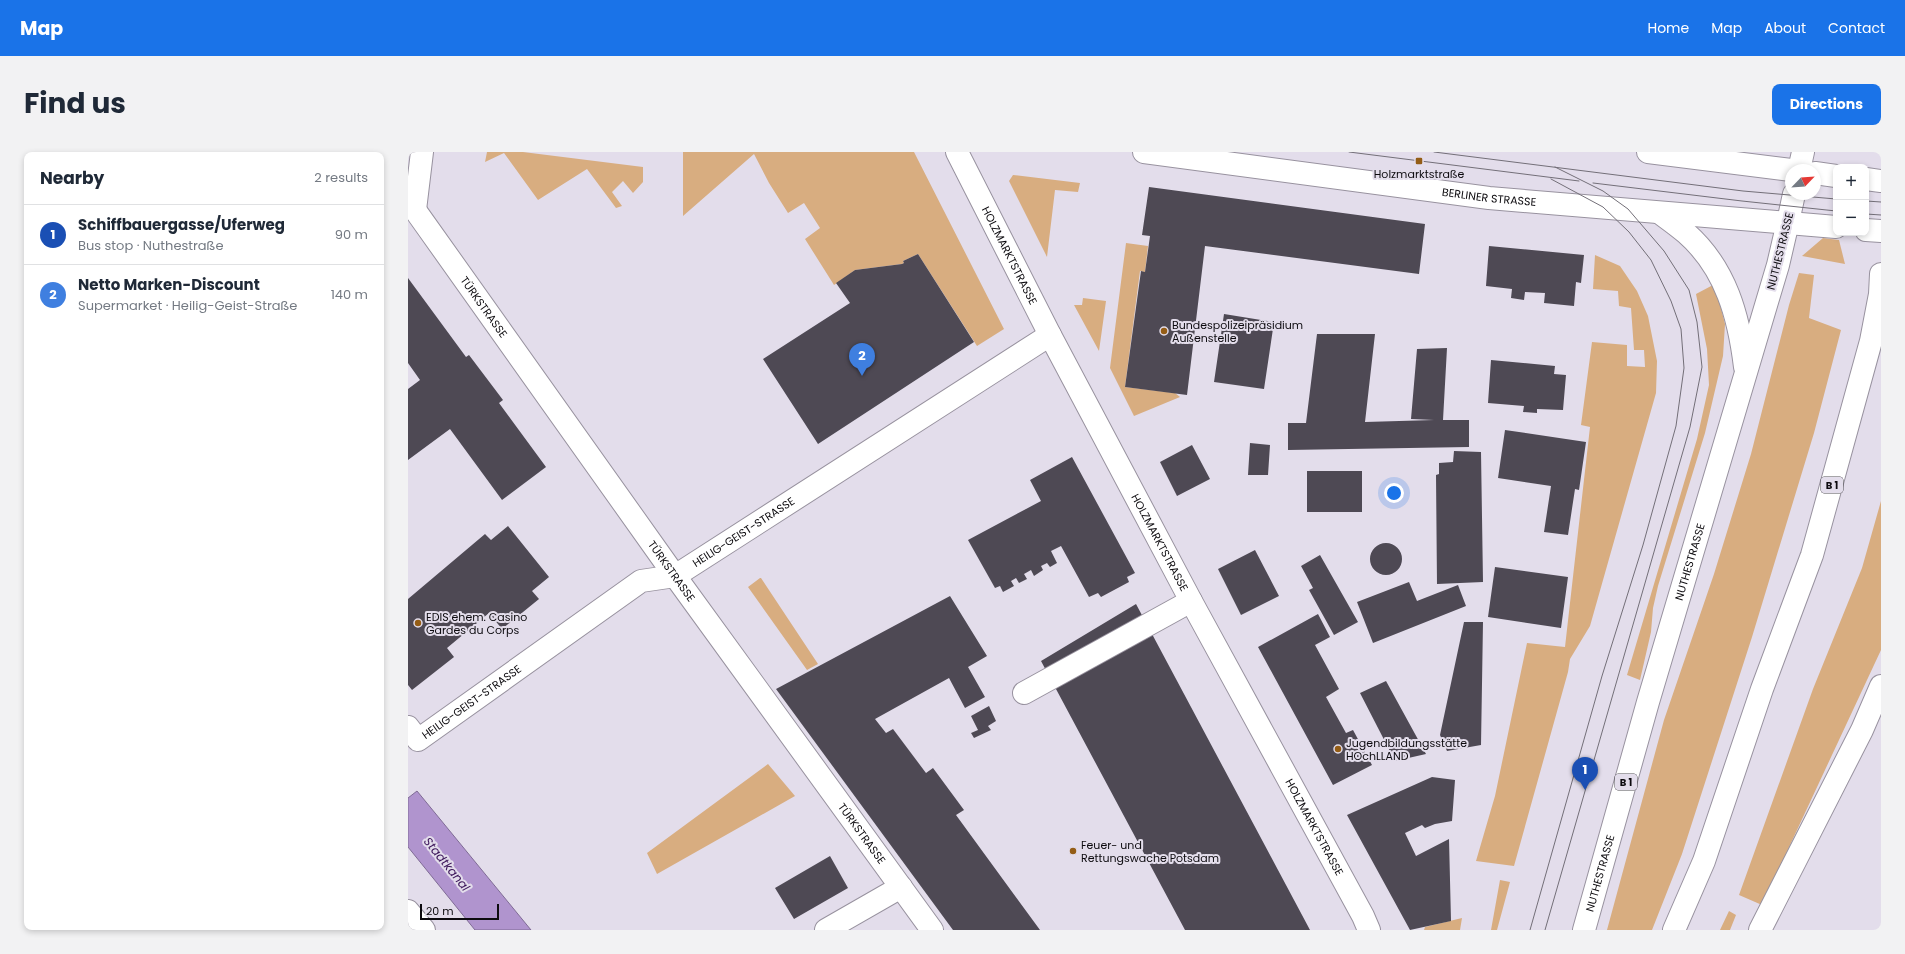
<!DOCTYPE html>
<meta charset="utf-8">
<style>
:root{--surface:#fff;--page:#f2f2f3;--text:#1f2937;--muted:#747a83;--line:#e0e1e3;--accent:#1a73e8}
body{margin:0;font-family:Poppins,sans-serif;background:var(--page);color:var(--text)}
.controls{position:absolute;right:12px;top:12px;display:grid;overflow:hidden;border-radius:8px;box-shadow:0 2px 6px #0003}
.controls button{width:36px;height:36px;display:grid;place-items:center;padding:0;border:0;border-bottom:1px solid var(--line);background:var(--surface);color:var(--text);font:20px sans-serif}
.compass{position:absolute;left:1377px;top:12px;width:36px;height:36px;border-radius:50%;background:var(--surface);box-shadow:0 2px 6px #0003;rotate:65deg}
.scale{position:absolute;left:12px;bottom:10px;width:79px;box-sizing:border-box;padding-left:4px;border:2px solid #0d0b0f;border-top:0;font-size:11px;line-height:14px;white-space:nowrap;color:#0d0b0f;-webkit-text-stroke:3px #e3ddeb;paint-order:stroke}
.you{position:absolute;left:986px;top:341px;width:14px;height:14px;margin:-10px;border:3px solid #fff;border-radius:50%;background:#1a73e8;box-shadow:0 0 0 6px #1a73e833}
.badge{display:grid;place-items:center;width:26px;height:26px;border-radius:50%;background:var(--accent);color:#fff;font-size:13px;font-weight:700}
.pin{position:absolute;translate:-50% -33px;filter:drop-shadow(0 1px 2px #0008)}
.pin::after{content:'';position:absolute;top:21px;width:14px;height:12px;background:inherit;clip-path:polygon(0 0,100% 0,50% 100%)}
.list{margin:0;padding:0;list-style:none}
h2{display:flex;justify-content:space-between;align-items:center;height:52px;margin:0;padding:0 16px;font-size:17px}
h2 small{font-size:13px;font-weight:400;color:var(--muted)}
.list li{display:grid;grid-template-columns:26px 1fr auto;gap:12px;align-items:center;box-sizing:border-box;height:60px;padding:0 16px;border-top:1px solid var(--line)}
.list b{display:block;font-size:15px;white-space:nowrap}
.list p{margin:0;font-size:13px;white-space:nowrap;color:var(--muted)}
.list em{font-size:13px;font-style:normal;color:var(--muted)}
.map{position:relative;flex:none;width:1473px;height:778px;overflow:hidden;border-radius:8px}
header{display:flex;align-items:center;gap:24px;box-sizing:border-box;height:56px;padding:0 20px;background:var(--accent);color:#fff}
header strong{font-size:19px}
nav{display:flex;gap:22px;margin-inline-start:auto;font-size:14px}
.intro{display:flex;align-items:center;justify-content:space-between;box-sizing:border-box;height:96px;padding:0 24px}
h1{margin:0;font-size:28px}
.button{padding:10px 18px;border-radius:8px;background:var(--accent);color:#fff;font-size:14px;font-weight:700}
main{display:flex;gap:24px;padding:0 24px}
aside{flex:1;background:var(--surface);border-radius:8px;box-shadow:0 2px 6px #0003}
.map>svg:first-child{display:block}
.green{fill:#d8ad80}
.water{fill:#b094ce;stroke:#7f6b95}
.building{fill:#4e4954}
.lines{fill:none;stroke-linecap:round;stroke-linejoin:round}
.minor-casing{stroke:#98929f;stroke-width:24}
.major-casing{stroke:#98929f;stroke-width:24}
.highway-casing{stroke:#98929f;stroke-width:24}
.minor{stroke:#fff;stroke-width:22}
.major{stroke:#fff;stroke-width:22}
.highway{stroke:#fff;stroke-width:22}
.tram{stroke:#736f78;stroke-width:1}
.poi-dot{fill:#945d16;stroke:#e3ddeb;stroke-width:1.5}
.labels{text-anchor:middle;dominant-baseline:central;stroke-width:4;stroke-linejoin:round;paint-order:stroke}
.shield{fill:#e3ddeb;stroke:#4d4a51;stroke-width:1}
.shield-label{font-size:10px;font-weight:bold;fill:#0d0b0f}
.poi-label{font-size:11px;fill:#0d0b0f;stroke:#e3ddeb;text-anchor:start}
.street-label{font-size:11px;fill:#0d0b0f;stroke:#e3ddeb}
.water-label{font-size:12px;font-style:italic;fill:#3a1358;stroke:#e3ddeb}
</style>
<header>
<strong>Map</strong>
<nav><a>Home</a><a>Map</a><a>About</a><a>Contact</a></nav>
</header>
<div class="intro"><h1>Find us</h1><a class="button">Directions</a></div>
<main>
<aside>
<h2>Nearby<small>2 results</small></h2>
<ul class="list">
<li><span class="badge" style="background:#1a4fb4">1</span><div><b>Schiffbauergasse/Uferweg</b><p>Bus stop · Nuthestraße</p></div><em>90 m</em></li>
<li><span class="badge" style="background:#3f7fe0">2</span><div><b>Netto Marken-Discount</b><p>Supermarket · Heilig-Geist-Straße</p></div><em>140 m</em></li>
</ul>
</aside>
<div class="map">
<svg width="1473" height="778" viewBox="0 0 1473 778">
<rect width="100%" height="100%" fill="#e3ddeb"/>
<path class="green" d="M 79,0 L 115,0 L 235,15 L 235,30 L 225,41 L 215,29 L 204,40 L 214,54 L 208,56 L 179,17 L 130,48 L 96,1 L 77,10 Z
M 275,0 L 506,0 L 596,177 L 569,194 L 510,102 L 495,109 L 496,111 L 494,112 L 447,118 L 426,133 L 397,87 L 412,76 L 396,51 L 380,61 L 361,31 L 346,2 L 275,64 Z
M 605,23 L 672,31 L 670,40 L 647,38 L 639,105 L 601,29 Z
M 1415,86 L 1431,88 L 1437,112 L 1394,104 Z
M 718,91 L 740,94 L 737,120 L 732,119 L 717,235 L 767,241 L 772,245 L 726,264 L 702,216 Z
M 1187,103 L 1212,114 L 1229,139 L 1240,164 L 1249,209 L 1248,241 L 1182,474 L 1162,507 L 1160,520 L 1106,714 L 1068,709 L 1087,644 L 1119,491 L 1157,495 L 1182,275 L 1173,273 L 1184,190 L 1219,193 L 1219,214 L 1237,215 L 1236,198 L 1226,198 L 1223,156 L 1211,154 L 1210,139 L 1185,137 Z
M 1391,121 L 1406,123 L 1401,166 L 1433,178 L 1406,281 L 1344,485 L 1274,702 L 1244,778 L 1199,778 L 1256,568 L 1306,422 L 1343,302 L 1381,153 Z
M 1305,133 L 1311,148 L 1317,172 L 1315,204 L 1297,281 L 1250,434 L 1245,456 L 1243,480 L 1232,528 L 1219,523 L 1289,287 L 1301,233 L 1299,197 L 1288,142 Z
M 675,146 L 698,149 L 691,199 L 666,153 L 674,153 Z
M 1473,349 L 1473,498 L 1354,753 L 1331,743 L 1405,537 L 1454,416 Z
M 352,426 L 353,426 L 410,512 L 399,518 L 340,435 Z
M 360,612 L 387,644 L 249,722 L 239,701 Z
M 1092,728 L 1102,730 L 1089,778 L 1083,778 Z
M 1321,759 L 1328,763 L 1322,778 L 1312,778 Z
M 1054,766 L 1052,778 L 1016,778 L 1017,775 Z"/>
<path class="water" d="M 9,639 L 123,778 L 67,778 L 0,695 L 0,646 Z"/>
<path class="building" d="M 741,35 L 1017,72 L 1011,122 L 797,94 L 779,243 L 717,235 L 733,119 L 737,120 L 742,84 L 734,83 Z
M 1081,94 L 1176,103 L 1173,131 L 1168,130 L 1166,154 L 1136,151 L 1137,141 L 1117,140 L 1116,148 L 1103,146 L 1104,137 L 1078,134 Z
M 510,102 L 566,190 L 410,292 L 355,207 L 442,151 L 428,131 L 447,118 L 494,112 L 496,111 L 495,109 Z
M 0,126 L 58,205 L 61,203 L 95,248 L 91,251 L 138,315 L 94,348 L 42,277 L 0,308 L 0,237 L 12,228 L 0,211 Z
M 816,162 L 866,170 L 856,237 L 806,230 Z
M 909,182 L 967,182 L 957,270 L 1026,268 L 1003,267 L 1009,197 L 1039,196 L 1035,268 L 1061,268 L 1061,295 L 880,298 L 880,271 L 898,271 Z
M 1083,208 L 1147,214 L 1146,222 L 1158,223 L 1155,258 L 1129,257 L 1129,261 L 1115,260 L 1116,254 L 1080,251 Z
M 1097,278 L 1178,290 L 1171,338 L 1167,337 L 1160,383 L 1136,380 L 1143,334 L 1090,326 Z
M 842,291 L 862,293 L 860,323 L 840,323 Z
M 784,293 L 802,327 L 769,344 L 752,310 Z
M 1046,299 L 1073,300 L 1075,430 L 1029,432 L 1028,323 L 1031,322 L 1031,311 L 1045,310 Z
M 664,305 L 727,421 L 719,425 L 721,430 L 693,445 L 690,441 L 681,445 L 653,394 L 643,399 L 649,411 L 642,415 L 639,411 L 633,414 L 635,418 L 626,424 L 623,418 L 616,422 L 619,427 L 611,431 L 608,426 L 603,429 L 606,434 L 595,440 L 592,434 L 587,436 L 560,388 L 633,349 L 622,328 Z
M 899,319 L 954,319 L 954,360 L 899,360 Z
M 100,374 L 141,425 L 124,439 L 131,447 L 94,477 L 81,461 L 39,496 L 46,505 L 4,538 L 0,533 L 0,447 L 77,382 L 83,388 Z
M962 407a16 16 0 1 1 32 0a16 16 0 1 1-32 0Z
M 847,398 L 871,444 L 833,463 L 810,417 Z
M 912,403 L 950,470 L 926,483 L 901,438 L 905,436 L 893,414 Z
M 1087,415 L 1160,425 L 1153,476 L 1080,465 Z
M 1001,430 L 1009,449 L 1050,433 L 1058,454 L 965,491 L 949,450 Z
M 542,444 L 579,504 L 560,515 L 577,545 L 557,556 L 541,526 L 467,567 L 478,581 L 485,577 L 518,621 L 525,616 L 556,658 L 548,663 L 632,778 L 545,778 L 368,537 Z
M 728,452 L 902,778 L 777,778 L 633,509 Z
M 910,462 L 922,485 L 907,493 L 931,537 L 918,545 L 938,581 L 945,578 L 964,613 L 925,633 L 850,495 Z
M 1056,470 L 1075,470 L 1073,593 L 1039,599 L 1032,583 Z
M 978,529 L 1018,602 L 987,609 L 952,541 Z
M 581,554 L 588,569 L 580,574 L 583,578 L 566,586 L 563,581 L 570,578 L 563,564 Z
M 1024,625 L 1047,628 L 1044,669 L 1027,672 L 1017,676 L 1014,673 L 997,681 L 1008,704 L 1041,687 L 1043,769 L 1002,778 L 939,663 Z
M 422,704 L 440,736 L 386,767 L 367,736 Z"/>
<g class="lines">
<defs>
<g id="minor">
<path id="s1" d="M 549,0 L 642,183 L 783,449 L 955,764 L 961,778"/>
<path id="s2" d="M 736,0 L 1081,46 L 1428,75"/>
<path d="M 1240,0 L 1383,18"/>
<path d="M 1391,18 L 1395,0"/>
<path id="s3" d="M 0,51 L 7,58 L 267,424 L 524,778"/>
<path d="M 7,58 L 14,0"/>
<path d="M 1458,78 L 1473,79"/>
<path d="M 616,541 L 783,449"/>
<path id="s4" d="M 0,575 L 10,588 L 233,429 L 267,424 L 642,183"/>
<path d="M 0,759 L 16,778"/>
<path d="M 418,778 L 493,735"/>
<path d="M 1352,778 L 1454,578 L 1473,534"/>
</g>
<path id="major" d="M 1407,21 L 1428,24
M 1458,27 L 1473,29
M 1380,70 L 1386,42"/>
<g id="highway">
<path d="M 1252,61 C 1260,67 1270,74 1278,81 C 1318,116 1331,165 1337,215"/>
<path id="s5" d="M 1176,778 L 1240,550 L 1370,113 L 1380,70"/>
<path d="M 1266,778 L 1296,709 L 1354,537 L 1404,403 L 1463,189 L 1472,142 L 1473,122"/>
</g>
</defs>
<use href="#minor" class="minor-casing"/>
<use href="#major" class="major-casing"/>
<use href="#highway" class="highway-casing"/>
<use href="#minor" class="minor"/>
<use href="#major" class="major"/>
<use href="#highway" class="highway"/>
<path class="tram" d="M 941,0 L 1171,29
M 1026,0 L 1335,39 L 1428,47
M 1185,31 L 1334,49 L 1428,59
M 1458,49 L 1473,50
M 1458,62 L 1473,63
M 1122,778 L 1194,524 L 1235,393 L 1268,274 L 1276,216 L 1273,177 L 1263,149 L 1243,108 L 1221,80 L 1195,55 L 1143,27
M 1137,778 L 1282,275 L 1294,215 L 1289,170 L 1281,138 L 1256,99 L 1220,57 L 1195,39 L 1147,15"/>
</g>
<g class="poi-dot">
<rect x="1007" y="5" width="8" height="8" rx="2"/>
<circle cx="756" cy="179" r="4"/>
<circle cx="10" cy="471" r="4"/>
<circle cx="930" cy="597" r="4"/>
<circle cx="665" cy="699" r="4"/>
</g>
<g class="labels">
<g class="shield">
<rect x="1413" y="325" width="22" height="16" rx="3"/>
<rect x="1207" y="622" width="22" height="16" rx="3"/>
</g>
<g class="shield-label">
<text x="1424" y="333">B 1</text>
<text x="1218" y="630">B 1</text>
</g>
<g class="poi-label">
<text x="1011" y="22" text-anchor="middle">Holzmarktstraße</text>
<text x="764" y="173">Bundespolizeipräsidium<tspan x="764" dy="13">Außenstelle</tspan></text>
<text x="18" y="465">EDIS ehem. Casino<tspan x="18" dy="13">Gardes du Corps</tspan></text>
<text x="938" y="591">Jugendbildungsstätte<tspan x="938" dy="13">HOchLLAND</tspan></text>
<text x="673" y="693">Feuer- und<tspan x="673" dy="13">Rettungswache Potsdam</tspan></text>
</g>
<g class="street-label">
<text stroke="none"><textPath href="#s2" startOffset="348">BERLINER STRASSE</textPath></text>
<text transform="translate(1372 99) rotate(-76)">NUTHESTRASSE</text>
<text stroke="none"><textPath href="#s1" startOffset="116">HOLZMARKTSTRASSE</textPath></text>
<text stroke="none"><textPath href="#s3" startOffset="129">TÜRKSTRASSE</textPath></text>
<text stroke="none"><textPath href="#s4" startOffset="406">HEILIG-GEIST-STRASSE</textPath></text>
<text stroke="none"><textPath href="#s1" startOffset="440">HOLZMARKTSTRASSE</textPath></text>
<text stroke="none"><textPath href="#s5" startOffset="383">NUTHESTRASSE</textPath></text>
<text stroke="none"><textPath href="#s3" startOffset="453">TÜRKSTRASSE</textPath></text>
<text stroke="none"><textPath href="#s4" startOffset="82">HEILIG-GEIST-STRASSE</textPath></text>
<text stroke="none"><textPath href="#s1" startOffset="764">HOLZMARKTSTRASSE</textPath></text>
<text stroke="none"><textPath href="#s3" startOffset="777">TÜRKSTRASSE</textPath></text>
<text stroke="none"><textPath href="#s5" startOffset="59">NUTHESTRASSE</textPath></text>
</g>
<g class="water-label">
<text transform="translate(39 712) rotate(51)">Stadtkanal</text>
</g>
</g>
</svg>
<div class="controls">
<button>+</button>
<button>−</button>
</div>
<svg class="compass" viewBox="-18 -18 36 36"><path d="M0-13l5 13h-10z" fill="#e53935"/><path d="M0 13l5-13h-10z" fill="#747a83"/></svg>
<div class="scale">20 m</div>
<div class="you"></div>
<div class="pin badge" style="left:1177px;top:638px;background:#1a4fb4">1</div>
<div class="pin badge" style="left:454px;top:224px;background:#3f7fe0">2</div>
</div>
</main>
